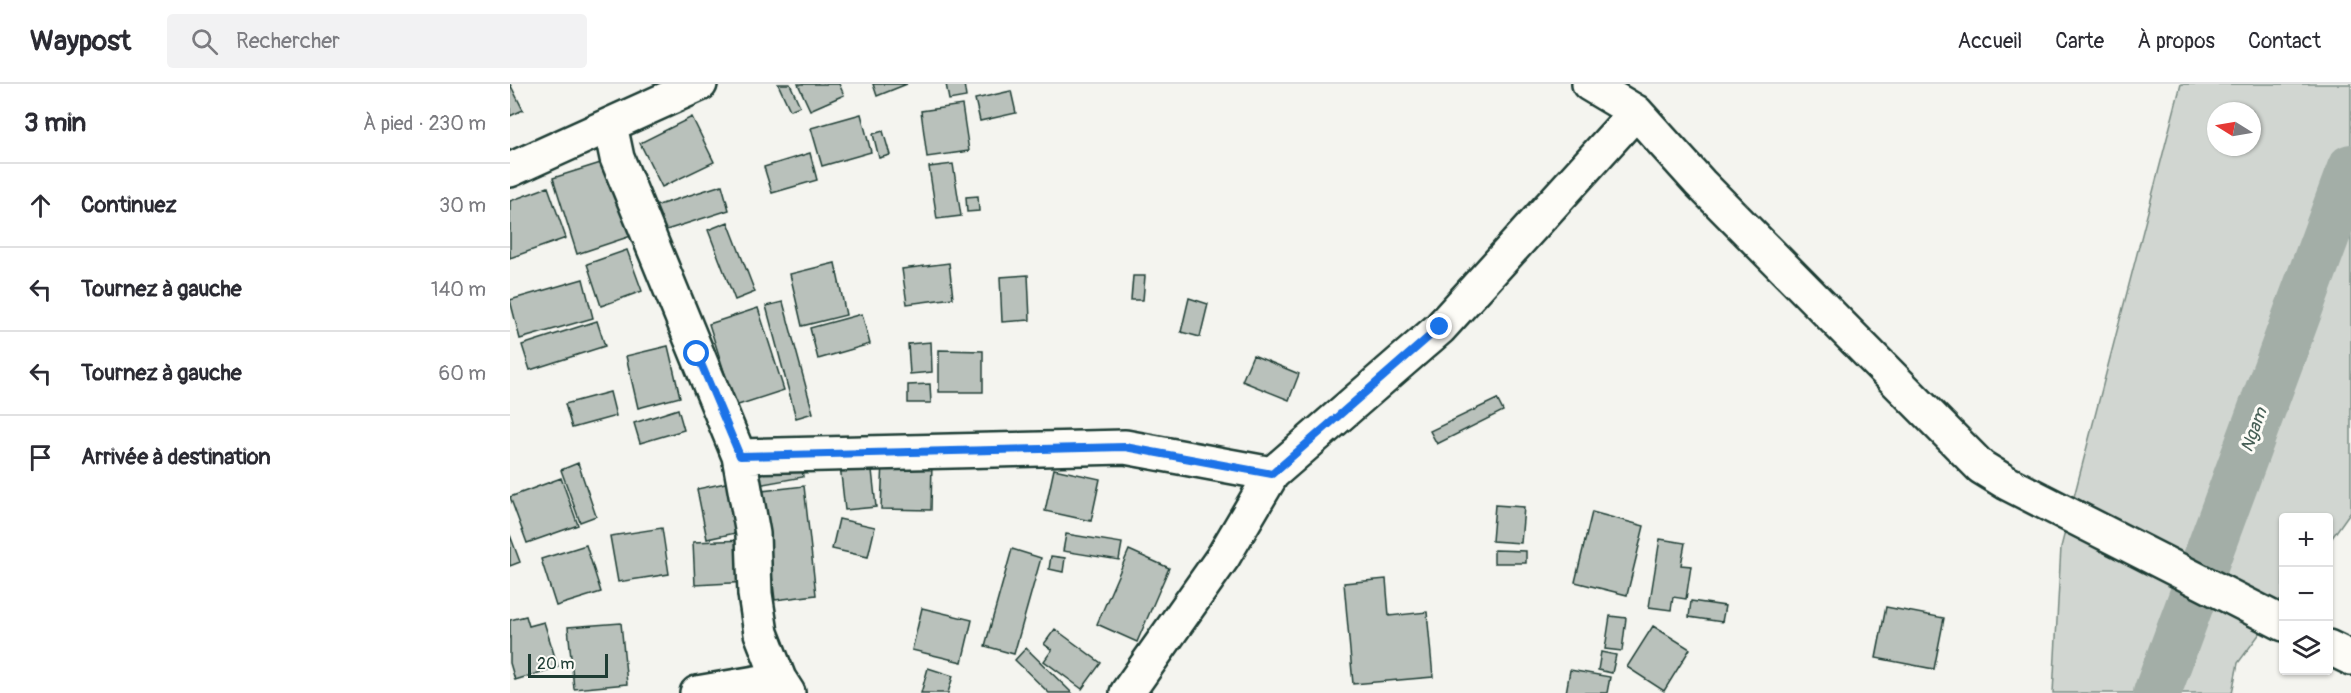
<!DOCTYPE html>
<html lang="fr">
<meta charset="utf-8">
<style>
:root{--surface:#fff;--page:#f2f2f3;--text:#2b2b33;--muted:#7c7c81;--line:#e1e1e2}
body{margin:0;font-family:Pangolin,sans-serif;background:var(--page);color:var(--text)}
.controls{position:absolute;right:18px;bottom:18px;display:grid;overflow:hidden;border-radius:6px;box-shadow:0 2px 4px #0004}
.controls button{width:54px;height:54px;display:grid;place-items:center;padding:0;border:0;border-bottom:2px solid var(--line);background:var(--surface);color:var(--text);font:30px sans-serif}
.compass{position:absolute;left:1697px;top:18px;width:54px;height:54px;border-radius:50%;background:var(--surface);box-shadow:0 2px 4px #0004;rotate:281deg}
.scale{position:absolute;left:18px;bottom:15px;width:80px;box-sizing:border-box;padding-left:6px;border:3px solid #1f3d34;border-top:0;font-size:16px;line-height:21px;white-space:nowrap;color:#1f3d34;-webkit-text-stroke:4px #fdfcf7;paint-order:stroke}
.stop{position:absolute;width:18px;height:18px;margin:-14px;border:4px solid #1a73e8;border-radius:50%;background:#fff}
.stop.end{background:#1a73e8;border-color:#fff;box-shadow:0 2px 6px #0008}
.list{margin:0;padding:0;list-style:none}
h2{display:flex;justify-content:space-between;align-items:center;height:78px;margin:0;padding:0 24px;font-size:26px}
h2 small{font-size:20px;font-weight:400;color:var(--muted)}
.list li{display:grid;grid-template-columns:39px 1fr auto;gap:18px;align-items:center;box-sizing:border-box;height:84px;padding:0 24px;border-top:2px solid var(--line)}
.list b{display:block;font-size:22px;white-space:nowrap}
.list em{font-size:20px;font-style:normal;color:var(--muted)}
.icon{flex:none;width:33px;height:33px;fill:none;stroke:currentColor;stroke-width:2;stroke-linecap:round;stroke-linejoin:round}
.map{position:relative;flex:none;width:1841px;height:609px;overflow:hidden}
header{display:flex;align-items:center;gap:36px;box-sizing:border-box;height:84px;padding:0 30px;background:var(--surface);border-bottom:2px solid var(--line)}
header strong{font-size:28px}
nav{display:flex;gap:33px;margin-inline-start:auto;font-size:21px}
.search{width:420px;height:54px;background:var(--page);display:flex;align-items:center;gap:15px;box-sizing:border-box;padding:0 21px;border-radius:6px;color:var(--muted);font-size:22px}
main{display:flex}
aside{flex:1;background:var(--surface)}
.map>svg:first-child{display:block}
.green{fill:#d1d6d1;stroke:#788a82;stroke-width:1.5;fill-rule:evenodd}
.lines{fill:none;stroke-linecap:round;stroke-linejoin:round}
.river{stroke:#a3aea7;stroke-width:48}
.building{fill:#b9c1bb;stroke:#1f3d34;stroke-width:1.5}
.minor-casing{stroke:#1f3d34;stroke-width:38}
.minor{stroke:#fdfcf7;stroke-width:33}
.route{stroke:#1a73e8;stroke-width:8}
.labels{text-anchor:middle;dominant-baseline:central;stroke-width:6;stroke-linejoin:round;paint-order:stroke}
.water-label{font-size:18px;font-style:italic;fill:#475f56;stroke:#fdfcf7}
</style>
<header>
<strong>Waypost</strong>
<div class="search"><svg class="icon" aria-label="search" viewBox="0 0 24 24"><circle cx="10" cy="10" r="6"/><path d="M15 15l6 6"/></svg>Rechercher</div>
<nav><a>Accueil</a><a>Carte</a><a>À propos</a><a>Contact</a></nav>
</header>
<main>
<aside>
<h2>3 min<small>À pied · 230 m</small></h2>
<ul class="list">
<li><svg class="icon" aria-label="ahead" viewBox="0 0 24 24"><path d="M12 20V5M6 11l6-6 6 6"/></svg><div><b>Continuez</b></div><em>30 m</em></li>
<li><svg class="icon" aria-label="left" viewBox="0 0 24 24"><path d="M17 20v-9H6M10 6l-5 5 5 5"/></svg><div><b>Tournez à gauche</b></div><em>140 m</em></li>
<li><svg class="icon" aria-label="left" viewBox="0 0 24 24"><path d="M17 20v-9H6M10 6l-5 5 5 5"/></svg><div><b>Tournez à gauche</b></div><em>60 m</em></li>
<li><svg class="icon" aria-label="arrive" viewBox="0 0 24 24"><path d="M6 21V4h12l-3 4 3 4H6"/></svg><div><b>Arrivée à destination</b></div></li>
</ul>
</aside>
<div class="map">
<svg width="1841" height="609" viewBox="0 0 1841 609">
<rect width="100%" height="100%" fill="#f4f4ef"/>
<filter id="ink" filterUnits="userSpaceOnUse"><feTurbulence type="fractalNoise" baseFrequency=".0167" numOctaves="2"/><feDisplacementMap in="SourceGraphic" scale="12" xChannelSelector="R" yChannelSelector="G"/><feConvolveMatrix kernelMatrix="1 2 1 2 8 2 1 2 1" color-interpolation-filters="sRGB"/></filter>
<g filter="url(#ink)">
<path class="green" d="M 1671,0 L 1841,0 L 1841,427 L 1819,458 L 1818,434 L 1774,434 L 1773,518 L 1728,579 L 1722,609 L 1543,609 L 1551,463 ZM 1706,27 L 1742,27 L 1742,63 L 1706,63 Z"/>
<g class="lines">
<path class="river" d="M 1647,609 L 1841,84"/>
</g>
<path class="building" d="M 0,0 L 13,26 L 0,32 Z
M 268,0 L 280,0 L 290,22 L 280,26 Z
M 288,0 L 329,0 L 334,11 L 300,26 Z
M 363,0 L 397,0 L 367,12 Z
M 436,0 L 454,0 L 456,13 L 439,16 Z
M 501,7 L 506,29 L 470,37 L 465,15 Z
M 452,21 L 459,67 L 417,73 L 411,27 Z
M 351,30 L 361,68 L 312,82 L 301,44 Z
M 182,33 L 204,78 L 152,103 L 130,59 Z
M 373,47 L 380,71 L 369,74 L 363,50 Z
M 300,69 L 307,96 L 262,109 L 254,83 Z
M 97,77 L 121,152 L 67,170 L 43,94 Z
M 443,80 L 451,132 L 427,135 L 419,83 Z
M 212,101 L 219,126 L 150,148 L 142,123 Z
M 38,103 L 56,154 L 0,174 L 0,117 Z
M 468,112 L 469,127 L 457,128 L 456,113 Z
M 218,138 L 245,208 L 225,216 L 198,146 Z
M 117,166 L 132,207 L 91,222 L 77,180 Z
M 325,179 L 336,231 L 292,242 L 280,190 Z
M 439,179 L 443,214 L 397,220 L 392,185 Z
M 518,191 L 520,236 L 492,238 L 490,193 Z
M 623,192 L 635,192 L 633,216 L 621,216 Z
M 73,195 L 83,234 L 10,255 L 0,216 Z
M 679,214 L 698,220 L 690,253 L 671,248 Z
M 273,218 L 303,329 L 286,334 L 256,222 Z
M 248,224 L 274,306 L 225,322 L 199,240 Z
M 352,230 L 360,260 L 308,275 L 300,244 Z
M 87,237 L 95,262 L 20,286 L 12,261 Z
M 421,258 L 422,288 L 400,290 L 398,260 Z
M 158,262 L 170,313 L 128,324 L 116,272 Z
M 429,266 L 473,267 L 473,308 L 429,308 Z
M 743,271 L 789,290 L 779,316 L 732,297 Z
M 420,300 L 421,319 L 398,319 L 398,301 Z
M 100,308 L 106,332 L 62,344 L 55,320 Z
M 987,315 L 993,327 L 927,360 L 920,347 Z
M 168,325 L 174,346 L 130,359 L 124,339 Z
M 373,376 L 422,377 L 421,426 L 371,425 Z
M 291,377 L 293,393 L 248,401 L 245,385 Z
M 361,377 L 366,423 L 335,426 L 330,381 Z
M 68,379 L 86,432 L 70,438 L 51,386 Z
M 544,385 L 590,395 L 581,437 L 535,427 Z
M 51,394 L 68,441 L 17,459 L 0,413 Z
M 225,397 L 235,447 L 197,455 L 187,405 Z
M 294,402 L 306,511 L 265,516 L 252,407 Z
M 985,421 L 1014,423 L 1011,459 L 982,457 Z
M 1082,428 L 1134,442 L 1117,511 L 1065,498 Z
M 329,435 L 365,443 L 358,473 L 322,465 Z
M 152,444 L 159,490 L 108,498 L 100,452 Z
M 556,450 L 612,459 L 609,476 L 553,467 Z
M 0,451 L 10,478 L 0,482 Z
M 1150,455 L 1175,459 L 1171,481 L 1181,482 L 1176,515 L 1163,513 L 1161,526 L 1139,523 Z
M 236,456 L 239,498 L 185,501 L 183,458 Z
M 76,461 L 91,508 L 46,522 L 31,475 Z
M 502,465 L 531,474 L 504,570 L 475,562 Z
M 619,466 L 659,484 L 627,558 L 587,540 Z
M 984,466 L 1016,467 L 1016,479 L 984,479 Z
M 541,472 L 555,474 L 553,488 L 539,485 Z
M 876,495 L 879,532 L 917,528 L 923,593 L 843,600 L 834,499 Z
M 1181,517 L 1215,522 L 1212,538 L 1179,533 Z
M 1376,523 L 1434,534 L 1424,585 L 1366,574 Z
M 412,524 L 462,536 L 452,578 L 402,566 Z
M 16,532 L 19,542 L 34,538 L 48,583 L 5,596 L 0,579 L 0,536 Z
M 1100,532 L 1116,534 L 1112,567 L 1095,565 Z
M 111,539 L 117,600 L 64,605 L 58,543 Z
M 1143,542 L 1180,565 L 1154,607 L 1117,583 Z
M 545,545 L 591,579 L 572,605 L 534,577 L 542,566 L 534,560 Z
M 516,564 L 562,609 L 539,609 L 505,576 Z
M 1091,568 L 1106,571 L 1102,589 L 1088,586 Z
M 418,584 L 443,592 L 438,609 L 411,609 Z
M 1060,586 L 1100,593 L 1097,609 L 1056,609 Z"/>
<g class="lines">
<defs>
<path id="minor" d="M 1079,0 L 1126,28 L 1190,99 L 1471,383 L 1497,399 L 1774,540
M 100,41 L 107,74 L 229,372 L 243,450 L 245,510 L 251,549 L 269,595 L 278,609
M 0,86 L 190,0
M 229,372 L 615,363 L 762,390
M 1818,563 L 1841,574
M 187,609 L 269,595
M 617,609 L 713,473 L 762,390 L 930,244 L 1126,28"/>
</defs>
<use href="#minor" class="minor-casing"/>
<use href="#minor" class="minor"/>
</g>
</g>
<g class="lines" filter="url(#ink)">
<path class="route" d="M 187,270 L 230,372 L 615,363 L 762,390 L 930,243"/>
</g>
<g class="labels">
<g class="water-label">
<text transform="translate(1744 346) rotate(-70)">Ngam</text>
</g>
</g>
</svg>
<div class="controls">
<button>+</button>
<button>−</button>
<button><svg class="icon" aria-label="layers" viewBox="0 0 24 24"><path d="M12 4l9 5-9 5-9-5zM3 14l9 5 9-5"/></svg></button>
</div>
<svg class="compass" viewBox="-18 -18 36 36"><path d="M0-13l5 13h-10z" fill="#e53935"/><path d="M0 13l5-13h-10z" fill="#7c7c81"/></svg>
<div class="scale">20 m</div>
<div class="stop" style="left:187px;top:270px"></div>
<div class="stop end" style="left:930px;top:243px"></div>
</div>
</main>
